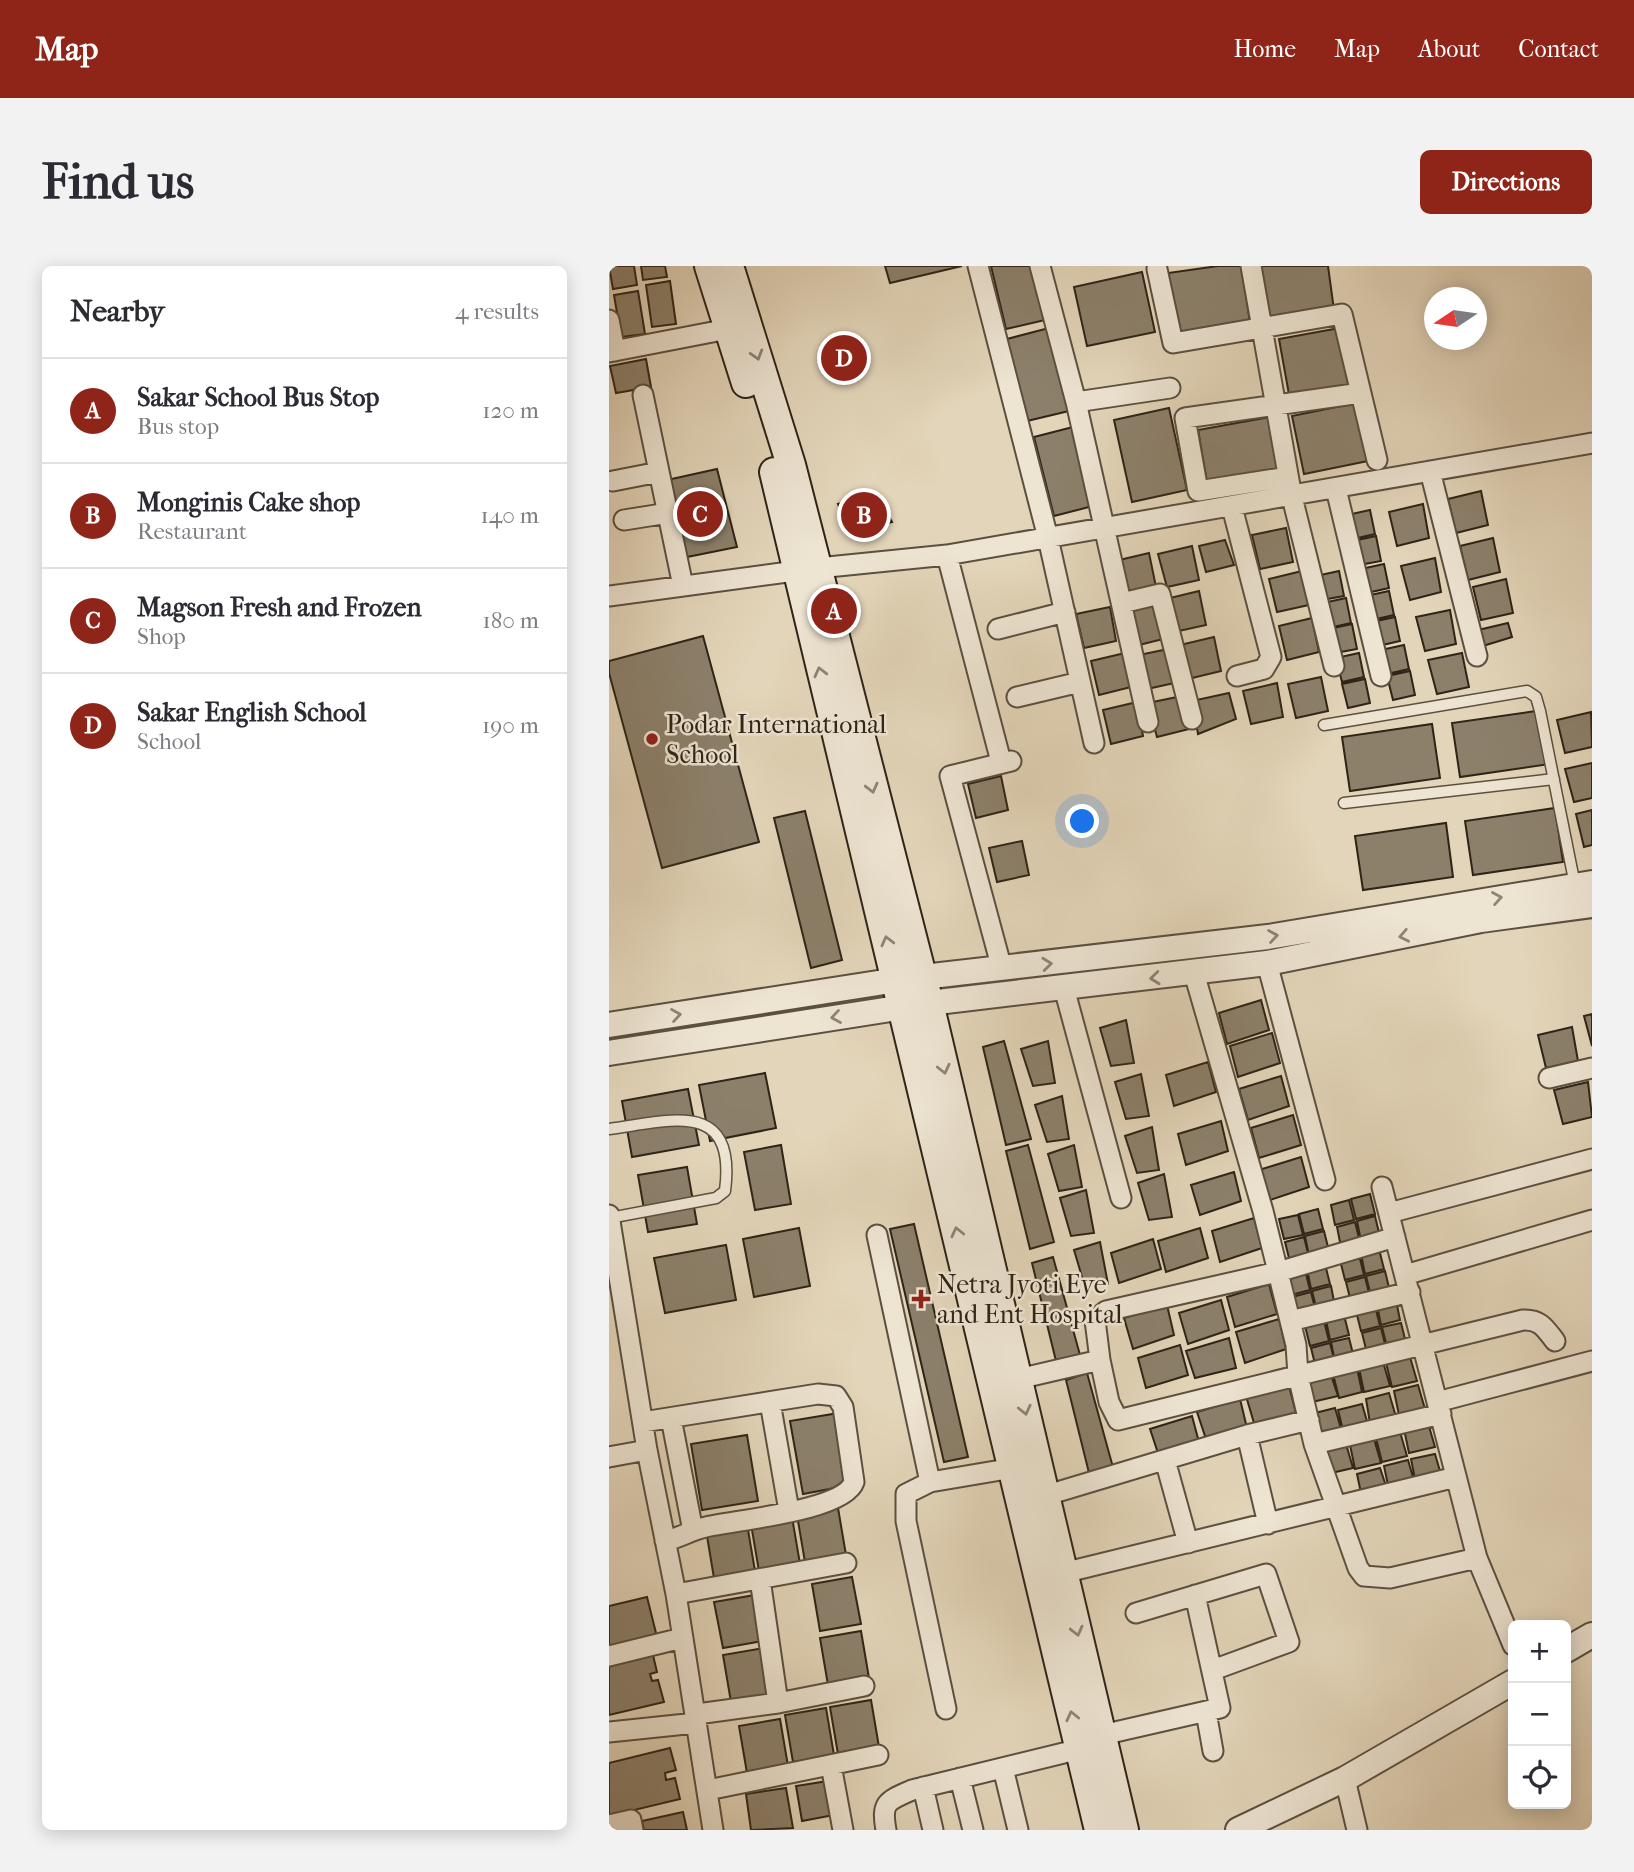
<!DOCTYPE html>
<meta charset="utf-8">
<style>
:root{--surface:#fff;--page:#f2f2f3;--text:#2b2b33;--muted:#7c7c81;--line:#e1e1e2;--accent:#8f2418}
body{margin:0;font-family:"IM FELL French Canon",serif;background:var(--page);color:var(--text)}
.controls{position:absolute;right:21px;bottom:21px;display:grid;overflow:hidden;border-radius:10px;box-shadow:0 4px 18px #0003}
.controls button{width:63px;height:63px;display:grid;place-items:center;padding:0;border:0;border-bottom:2px solid var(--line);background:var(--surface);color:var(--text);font:35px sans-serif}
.compass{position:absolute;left:815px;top:21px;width:63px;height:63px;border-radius:50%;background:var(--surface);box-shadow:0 4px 18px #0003;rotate:257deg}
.you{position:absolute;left:474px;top:556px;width:24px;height:24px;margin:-18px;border:5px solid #fff;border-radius:50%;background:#1a73e8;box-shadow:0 0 0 10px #1a73e833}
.badge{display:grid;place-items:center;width:46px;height:46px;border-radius:50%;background:var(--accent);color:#fff;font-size:23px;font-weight:700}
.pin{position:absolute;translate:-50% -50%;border:4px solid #fff;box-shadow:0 2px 7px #0006}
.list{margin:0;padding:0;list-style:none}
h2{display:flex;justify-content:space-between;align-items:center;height:91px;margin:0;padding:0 28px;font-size:30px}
h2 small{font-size:23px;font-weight:400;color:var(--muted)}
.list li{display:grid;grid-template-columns:46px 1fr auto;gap:21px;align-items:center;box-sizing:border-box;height:105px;padding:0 28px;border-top:2px solid var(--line)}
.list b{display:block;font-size:26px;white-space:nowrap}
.list p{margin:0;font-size:23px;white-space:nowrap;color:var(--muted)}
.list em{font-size:23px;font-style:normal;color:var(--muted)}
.icon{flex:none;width:38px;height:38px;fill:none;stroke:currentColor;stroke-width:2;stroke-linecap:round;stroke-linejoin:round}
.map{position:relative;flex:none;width:983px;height:1564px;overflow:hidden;border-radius:10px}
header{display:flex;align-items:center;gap:42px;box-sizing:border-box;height:98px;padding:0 35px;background:var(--accent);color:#fff}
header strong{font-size:33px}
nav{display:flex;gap:38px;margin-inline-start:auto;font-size:24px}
.intro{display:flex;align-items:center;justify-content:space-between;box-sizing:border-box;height:168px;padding:0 42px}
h1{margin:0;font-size:49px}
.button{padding:18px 32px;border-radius:10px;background:var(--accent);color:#fff;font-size:24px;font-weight:700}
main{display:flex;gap:42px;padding:0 42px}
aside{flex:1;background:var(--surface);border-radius:10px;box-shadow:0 4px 18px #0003}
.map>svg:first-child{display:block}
.building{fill:#8c806b;stroke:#2e2417;stroke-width:2}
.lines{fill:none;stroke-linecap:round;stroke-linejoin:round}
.service-casing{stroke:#5b5040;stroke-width:13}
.minor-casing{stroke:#5b5040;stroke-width:23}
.tertiary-casing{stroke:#5b5040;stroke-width:28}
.secondary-casing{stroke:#2e2417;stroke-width:32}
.service{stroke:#ede4d2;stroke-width:10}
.minor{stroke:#ede4d2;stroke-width:19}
.tertiary{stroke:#ede4d2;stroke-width:24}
.secondary{stroke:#ede4d2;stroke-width:28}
.oneway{stroke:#8e8474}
.poi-dot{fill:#8f2418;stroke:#ede4d2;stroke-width:2.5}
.labels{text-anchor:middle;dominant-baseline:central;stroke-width:5;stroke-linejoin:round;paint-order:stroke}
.poi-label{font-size:26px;fill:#2e2417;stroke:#ede4d2;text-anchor:start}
</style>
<header>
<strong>Map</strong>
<nav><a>Home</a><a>Map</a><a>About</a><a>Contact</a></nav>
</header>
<div class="intro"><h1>Find us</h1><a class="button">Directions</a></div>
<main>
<aside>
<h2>Nearby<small>4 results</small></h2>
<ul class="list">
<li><span class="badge">A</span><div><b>Sakar School Bus Stop</b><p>Bus stop</p></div><em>120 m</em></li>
<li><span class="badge">B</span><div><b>Monginis Cake shop</b><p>Restaurant</p></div><em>140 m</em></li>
<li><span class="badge">C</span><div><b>Magson Fresh and Frozen</b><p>Shop</p></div><em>180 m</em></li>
<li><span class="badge">D</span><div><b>Sakar English School</b><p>School</p></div><em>190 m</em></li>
</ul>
</aside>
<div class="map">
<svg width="983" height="1564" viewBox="0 0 983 1564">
<rect width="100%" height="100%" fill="#e3d5b9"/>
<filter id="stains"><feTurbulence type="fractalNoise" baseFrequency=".00286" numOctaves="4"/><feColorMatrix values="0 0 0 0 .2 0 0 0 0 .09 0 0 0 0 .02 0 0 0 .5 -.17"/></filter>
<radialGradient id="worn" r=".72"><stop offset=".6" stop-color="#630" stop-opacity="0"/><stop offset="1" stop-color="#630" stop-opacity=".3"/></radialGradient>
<path class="building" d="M 0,0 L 25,0 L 28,19 L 4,23 Z
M 32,0 L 56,0 L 58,11 L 34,14 Z
M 276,0 L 353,0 L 281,17 Z
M 382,0 L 423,0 L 436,54 L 397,63 Z
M 609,0 L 633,0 L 641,57 L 568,67 L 559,7 Z
M 647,0 L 719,0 L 725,44 L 654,53 Z
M 533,6 L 546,66 L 478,80 L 465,21 Z
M 61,15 L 67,58 L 43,61 L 37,19 Z
M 29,25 L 36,68 L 12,71 L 5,29 Z
M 736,61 L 747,122 L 681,134 L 670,73 Z
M 440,62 L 460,145 L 418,155 L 398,73 Z
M 37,93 L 42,121 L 7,127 L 1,100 Z
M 752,136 L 764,194 L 695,208 L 683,150 Z
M 560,142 L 578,224 L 523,236 L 505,154 Z
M 661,151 L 672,210 L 599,222 L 589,164 Z
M 464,161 L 484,240 L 445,250 L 425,171 Z
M 108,203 L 128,281 L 73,292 L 58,214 Z
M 872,225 L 879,259 L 847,267 L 839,233 Z
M 266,228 L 283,256 L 242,269 L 229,238 Z
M 814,238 L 820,272 L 788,280 L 780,246 Z
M 761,244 L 766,268 L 744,273 L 738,249 Z
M 677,262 L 684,296 L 651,303 L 643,269 Z
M 767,270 L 772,295 L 750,299 L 744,275 Z
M 884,272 L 891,306 L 859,314 L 851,280 Z
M 616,274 L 625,299 L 597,306 L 590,280 Z
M 583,280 L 590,314 L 558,321 L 549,288 Z
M 540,287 L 547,321 L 515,328 L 506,295 Z
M 826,292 L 832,326 L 801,334 L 792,300 Z
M 775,298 L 780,322 L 758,327 L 752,303 Z
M 693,305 L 700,339 L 668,346 L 660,313 Z
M 730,305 L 735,330 L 713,334 L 707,310 Z
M 897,313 L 904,347 L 872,354 L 864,321 Z
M 590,325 L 597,359 L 565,366 L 557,333 Z
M 780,325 L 785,349 L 763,354 L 757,330 Z
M 737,332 L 742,357 L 720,362 L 714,337 Z
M 551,338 L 558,372 L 526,380 L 518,346 Z
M 501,341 L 507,375 L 475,382 L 467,348 Z
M 841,344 L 847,378 L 816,385 L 807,351 Z
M 786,351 L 791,375 L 769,380 L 763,356 Z
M 703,352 L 710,386 L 678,394 L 670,360 Z
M 899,357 L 903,371 L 874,380 L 869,364 Z
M 743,358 L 748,383 L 726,387 L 720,363 Z
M 94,370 L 150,576 L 53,602 L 0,407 L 0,395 Z
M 605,371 L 612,405 L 579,413 L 571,379 Z
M 795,379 L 800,403 L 778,408 L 772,384 Z
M 564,382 L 570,416 L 538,423 L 530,389 Z
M 516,387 L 522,421 L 490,429 L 482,395 Z
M 750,387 L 755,411 L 733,416 L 727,392 Z
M 853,387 L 860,421 L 828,428 L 819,394 Z
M 801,405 L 806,429 L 784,434 L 778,410 Z
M 712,411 L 719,445 L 687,452 L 679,418 Z
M 756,413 L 761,437 L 739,442 L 733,418 Z
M 668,417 L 674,451 L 642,458 L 634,425 Z
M 620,427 L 627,453 L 589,468 L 583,435 Z
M 573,430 L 580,463 L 548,471 L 539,437 Z
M 528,436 L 534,470 L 502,478 L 494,444 Z
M 934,444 L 941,498 L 851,511 L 843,457 Z
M 982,446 L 983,481 L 956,487 L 948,454 Z
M 823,458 L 831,512 L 741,525 L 733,471 Z
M 983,497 L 983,532 L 965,536 L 956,503 Z
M 392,510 L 399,544 L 367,552 L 359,518 Z
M 946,542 L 954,596 L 864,609 L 856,555 Z
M 983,544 L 983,579 L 975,581 L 967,548 Z
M 196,545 L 233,694 L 202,702 L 165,552 Z
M 837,557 L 844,611 L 754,624 L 746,570 Z
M 413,575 L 420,609 L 388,616 L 380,582 Z
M 652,734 L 660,764 L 618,778 L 610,747 Z
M 983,748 L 983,780 L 975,750 Z
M 517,754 L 525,797 L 502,800 L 491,762 Z
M 963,761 L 969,795 L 937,802 L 929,769 Z
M 663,767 L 671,797 L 629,811 L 621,780 Z
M 395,775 L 422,873 L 397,879 L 374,781 Z
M 439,775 L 446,817 L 424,820 L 412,783 Z
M 599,796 L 607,826 L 565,840 L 557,809 Z
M 156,807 L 167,862 L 101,875 L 90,819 Z
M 532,808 L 540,850 L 517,853 L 506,816 Z
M 672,810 L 680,840 L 639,854 L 630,823 Z
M 979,816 L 983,851 L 954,858 L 945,824 Z
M 79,823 L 90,879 L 23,891 L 13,835 Z
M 453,830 L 460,873 L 438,876 L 426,839 Z
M 684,849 L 692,879 L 650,892 L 642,862 Z
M 612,855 L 619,885 L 577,899 L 569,868 Z
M 543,861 L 550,904 L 528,907 L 516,870 Z
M 172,879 L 182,938 L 146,944 L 135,886 Z
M 419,879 L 445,976 L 421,983 L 397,885 Z
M 465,879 L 473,921 L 450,925 L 439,888 Z
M 692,891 L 700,921 L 658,935 L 650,904 Z
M 78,901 L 88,958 L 39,966 L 29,909 Z
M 625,906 L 632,935 L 591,949 L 582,919 Z
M 555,908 L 563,951 L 540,954 L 529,917 Z
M 477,924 L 485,967 L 462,970 L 451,932 Z
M 761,928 L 766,948 L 747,953 L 742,933 Z
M 740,934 L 745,954 L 726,959 L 722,939 Z
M 709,943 L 714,963 L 695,968 L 690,948 Z
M 689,949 L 694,969 L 675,973 L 670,953 Z
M 766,950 L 771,971 L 752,975 L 748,955 Z
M 645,952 L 653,982 L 611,996 L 603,965 Z
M 746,956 L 751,976 L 732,981 L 728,961 Z
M 305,958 L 359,1191 L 335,1196 L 281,963 Z
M 190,962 L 201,1020 L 145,1031 L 134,973 Z
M 591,962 L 599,992 L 557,1006 L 549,975 Z
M 715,965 L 720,985 L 700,990 L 696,970 Z
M 695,971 L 700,991 L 681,996 L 676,976 Z
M 544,973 L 552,1003 L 510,1017 L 502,987 Z
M 491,976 L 499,1018 L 476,1021 L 465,984 Z
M 117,979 L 127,1034 L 56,1047 L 45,992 Z
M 770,983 L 775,1003 L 756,1008 L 752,988 Z
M 750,989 L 755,1009 L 736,1014 L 731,994 Z
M 444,991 L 471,1089 L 447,1095 L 423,997 Z
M 716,998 L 721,1018 L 702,1023 L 698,1003 Z
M 696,1004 L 701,1024 L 682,1029 L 677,1008 Z
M 776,1005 L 781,1026 L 762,1030 L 757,1010 Z
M 756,1011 L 761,1031 L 742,1036 L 737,1016 Z
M 660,1018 L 668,1048 L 626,1061 L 618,1031 Z
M 722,1020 L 726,1040 L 708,1045 L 703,1025 Z
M 702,1026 L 707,1046 L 688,1051 L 683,1031 Z
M 612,1034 L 620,1064 L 579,1078 L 570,1047 Z
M 787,1034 L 791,1054 L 772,1059 L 768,1039 Z
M 558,1039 L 565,1069 L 524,1083 L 515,1052 Z
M 766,1040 L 771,1060 L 752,1065 L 747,1045 Z
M 735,1049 L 740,1069 L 721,1074 L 717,1054 Z
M 670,1053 L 677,1083 L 636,1097 L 627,1066 Z
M 715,1055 L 720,1075 L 701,1080 L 696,1060 Z
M 792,1057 L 797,1077 L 778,1081 L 773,1061 Z
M 772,1062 L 777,1082 L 758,1087 L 753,1067 Z
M 620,1072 L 627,1102 L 586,1112 L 577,1085 Z
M 740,1072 L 745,1092 L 726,1096 L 722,1076 Z
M 721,1077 L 726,1097 L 707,1102 L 702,1082 Z
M 571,1079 L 579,1109 L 537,1122 L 529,1092 Z
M 801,1091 L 808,1115 L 783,1121 L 777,1097 Z
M 774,1096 L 781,1120 L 755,1126 L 750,1102 Z
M 748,1102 L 753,1126 L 730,1132 L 724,1108 Z
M 721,1106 L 729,1130 L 703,1136 L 698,1112 Z
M 478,1107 L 505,1205 L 481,1211 L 457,1114 Z
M 679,1116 L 687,1147 L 645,1157 L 637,1130 Z
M 809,1119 L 816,1143 L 790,1149 L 785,1125 Z
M 780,1127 L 787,1151 L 761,1157 L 757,1133 Z
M 631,1133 L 638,1162 L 597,1173 L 588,1146 Z
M 753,1138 L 760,1162 L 735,1168 L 729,1144 Z
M 726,1142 L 733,1166 L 707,1172 L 702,1148 Z
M 230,1147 L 242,1219 L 194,1228 L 181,1155 Z
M 583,1150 L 591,1180 L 550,1190 L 541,1163 Z
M 819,1157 L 826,1181 L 800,1187 L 795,1163 Z
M 791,1166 L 798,1190 L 773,1196 L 767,1172 Z
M 138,1169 L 149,1235 L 93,1244 L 82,1178 Z
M 765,1173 L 772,1197 L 746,1203 L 741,1179 Z
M 737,1178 L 744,1202 L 718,1208 L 713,1184 Z
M 826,1188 L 833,1212 L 807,1218 L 802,1193 Z
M 799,1194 L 806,1218 L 780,1224 L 775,1200 Z
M 771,1202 L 779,1226 L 753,1232 L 748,1208 Z
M 229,1242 L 237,1289 L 196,1296 L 188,1249 Z
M 183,1251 L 191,1298 L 150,1305 L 142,1258 Z
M 138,1258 L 146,1305 L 105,1312 L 97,1264 Z
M 243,1311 L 252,1358 L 211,1365 L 203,1318 Z
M 146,1329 L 154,1375 L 114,1382 L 105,1336 Z
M 38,1331 L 48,1371 L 0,1383 L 0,1340 Z
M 252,1365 L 260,1412 L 219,1419 L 211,1372 Z
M 155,1382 L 163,1428 L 122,1436 L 114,1389 Z
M 43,1385 L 48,1406 L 41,1408 L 43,1415 L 49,1414 L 55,1436 L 0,1449 L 0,1395 Z
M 262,1434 L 270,1481 L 229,1488 L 221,1441 Z
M 217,1442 L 225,1489 L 184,1496 L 176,1449 Z
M 171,1453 L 179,1500 L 138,1507 L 130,1460 Z
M 61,1482 L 67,1504 L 56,1507 L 57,1514 L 66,1512 L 71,1533 L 0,1550 L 0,1497 Z
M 219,1515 L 225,1549 L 193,1555 L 187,1520 Z
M 177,1522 L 184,1562 L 142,1564 L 137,1528 Z
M 74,1546 L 78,1564 L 35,1564 L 33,1555 Z"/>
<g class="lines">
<defs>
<path id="service" d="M 715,459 L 918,425 L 927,431 L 931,445 L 966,619
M 735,537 L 945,513
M 0,863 C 61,855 128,832 116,925 L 107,932 L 0,952"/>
<path id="minor" d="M 369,0 L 439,272 L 485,477
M 431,0 L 467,136 L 539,456
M 642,0 L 683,231 L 725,400
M 548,3 L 564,77 L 733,48 L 768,194
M 0,54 L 6,85
M 0,86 L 119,63
M 34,129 L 74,320
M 467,136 L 561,122
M 821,205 L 868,390
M 679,211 L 589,225 L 576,152 L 752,127
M 4,215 L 50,206
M 727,223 L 772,410
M 623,241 L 662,391 L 655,403 L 628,410
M 15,254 L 59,247
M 338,289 L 390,488
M 0,330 L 209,302 L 338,289 L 983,177
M 513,337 L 551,328 L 583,453
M 389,363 L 456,346
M 408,431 L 471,416
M 658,697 L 716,914
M 393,703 L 341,510 L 402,495
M 585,707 L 654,945 L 687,1079 L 689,1109 L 705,1178 L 749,1302 L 755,1310 L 781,1312 L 868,1292
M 455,722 L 512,932
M 940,812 L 983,802
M 773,921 L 868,1292 L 904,1379
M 780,947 L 983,893
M 0,949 L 38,1184 L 67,1328 L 104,1564
M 268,969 L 321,1216
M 796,1009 L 983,954
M 681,1055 L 801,1026
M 491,1094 L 486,1054 L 497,1045 L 669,1006 L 786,971
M 409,1113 L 491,1094 L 500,1136 L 509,1154 L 914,1054 C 931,1053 936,1062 946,1075
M 161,1136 L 180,1245
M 828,1136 L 983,1095
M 62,1152 L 84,1265
M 34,1156 L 209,1128 L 227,1130 L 234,1141 L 245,1216 C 235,1245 126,1254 97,1261 C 82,1264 71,1272 56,1275
M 638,1169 L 659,1258
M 705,1178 L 832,1148
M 0,1191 L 38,1184
M 556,1194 L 579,1277
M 435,1230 L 638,1169 L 700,1154
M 454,1307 L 847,1211
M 151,1313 L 169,1437
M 67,1328 L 237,1297
M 527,1347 L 657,1308 L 680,1376 L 604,1404
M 0,1390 L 73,1372
M 337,1443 L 297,1255 L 297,1228 L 321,1216 L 404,1202
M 597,1446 L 604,1485
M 88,1448 L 169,1437 L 255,1420
M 0,1466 L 87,1457
M 493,1469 L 611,1442 L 586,1329
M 222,1499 L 234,1564
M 394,1502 L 409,1564
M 351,1512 L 364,1564
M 736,1513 L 748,1564
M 314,1521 L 324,1564
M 99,1524 L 269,1489
M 0,1559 L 22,1554 L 24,1564
M 277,1564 C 272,1536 278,1535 303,1524 L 471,1483"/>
<path id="tertiary" d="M 0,759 L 288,714 L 659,671 L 983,617
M 0,787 L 320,737 L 658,697 L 872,654 L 983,639
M 957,1384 L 983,1369
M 629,1564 L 736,1513 L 904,1416"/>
<path id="secondary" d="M 100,0 L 137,117
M 120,0 L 182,199 L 320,737 L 515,1564
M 165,206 L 490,1564"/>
</defs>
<use href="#service" class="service-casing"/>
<use href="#minor" class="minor-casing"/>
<use href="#tertiary" class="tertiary-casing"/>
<use href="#secondary" class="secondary-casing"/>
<use href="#service" class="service"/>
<use href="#minor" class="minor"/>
<use href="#tertiary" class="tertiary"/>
<use href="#secondary" class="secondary"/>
</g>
<defs><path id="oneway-chevron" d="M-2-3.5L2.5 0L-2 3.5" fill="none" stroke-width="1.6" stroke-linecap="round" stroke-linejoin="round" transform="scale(1.75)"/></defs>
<g class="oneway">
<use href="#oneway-chevron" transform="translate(148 89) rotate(73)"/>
<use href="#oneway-chevron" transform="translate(211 406) rotate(-104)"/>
<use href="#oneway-chevron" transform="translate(263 522) rotate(76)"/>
<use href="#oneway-chevron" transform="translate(888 632) rotate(-10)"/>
<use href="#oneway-chevron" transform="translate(664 670) rotate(-9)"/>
<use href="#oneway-chevron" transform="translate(795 670) rotate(169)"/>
<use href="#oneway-chevron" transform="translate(278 675) rotate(-104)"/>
<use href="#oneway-chevron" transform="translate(438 698) rotate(-6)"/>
<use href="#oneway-chevron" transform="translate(546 712) rotate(174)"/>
<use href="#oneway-chevron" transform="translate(67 749) rotate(-9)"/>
<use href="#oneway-chevron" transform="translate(227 751) rotate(171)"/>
<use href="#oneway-chevron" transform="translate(335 803) rotate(77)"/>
<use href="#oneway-chevron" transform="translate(348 966) rotate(-103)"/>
<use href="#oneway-chevron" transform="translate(416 1144) rotate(77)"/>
<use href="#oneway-chevron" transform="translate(468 1365) rotate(76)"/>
<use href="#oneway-chevron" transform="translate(463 1450) rotate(-103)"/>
</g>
<g class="poi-dot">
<circle cx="43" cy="473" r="7"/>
<path d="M308.5 1022.5h7v7h7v7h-7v7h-7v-7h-7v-7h7z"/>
</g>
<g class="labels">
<g class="poi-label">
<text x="57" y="458">Podar International<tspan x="57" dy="30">School</tspan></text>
<text x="328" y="1018">Netra Jyoti Eye<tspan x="328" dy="30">and Ent Hospital</tspan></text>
</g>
</g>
<rect width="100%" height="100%" filter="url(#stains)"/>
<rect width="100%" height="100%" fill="url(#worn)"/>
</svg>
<div class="controls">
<button>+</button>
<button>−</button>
<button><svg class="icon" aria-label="locate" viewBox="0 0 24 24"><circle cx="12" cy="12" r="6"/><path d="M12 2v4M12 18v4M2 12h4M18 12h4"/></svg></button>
</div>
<svg class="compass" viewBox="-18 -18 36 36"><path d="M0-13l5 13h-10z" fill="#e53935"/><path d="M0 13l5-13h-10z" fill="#7c7c81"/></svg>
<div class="you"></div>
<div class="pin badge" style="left:225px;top:345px">A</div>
<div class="pin badge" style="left:255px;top:249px">B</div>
<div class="pin badge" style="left:91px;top:248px">C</div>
<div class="pin badge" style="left:235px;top:92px">D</div>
</div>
</main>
